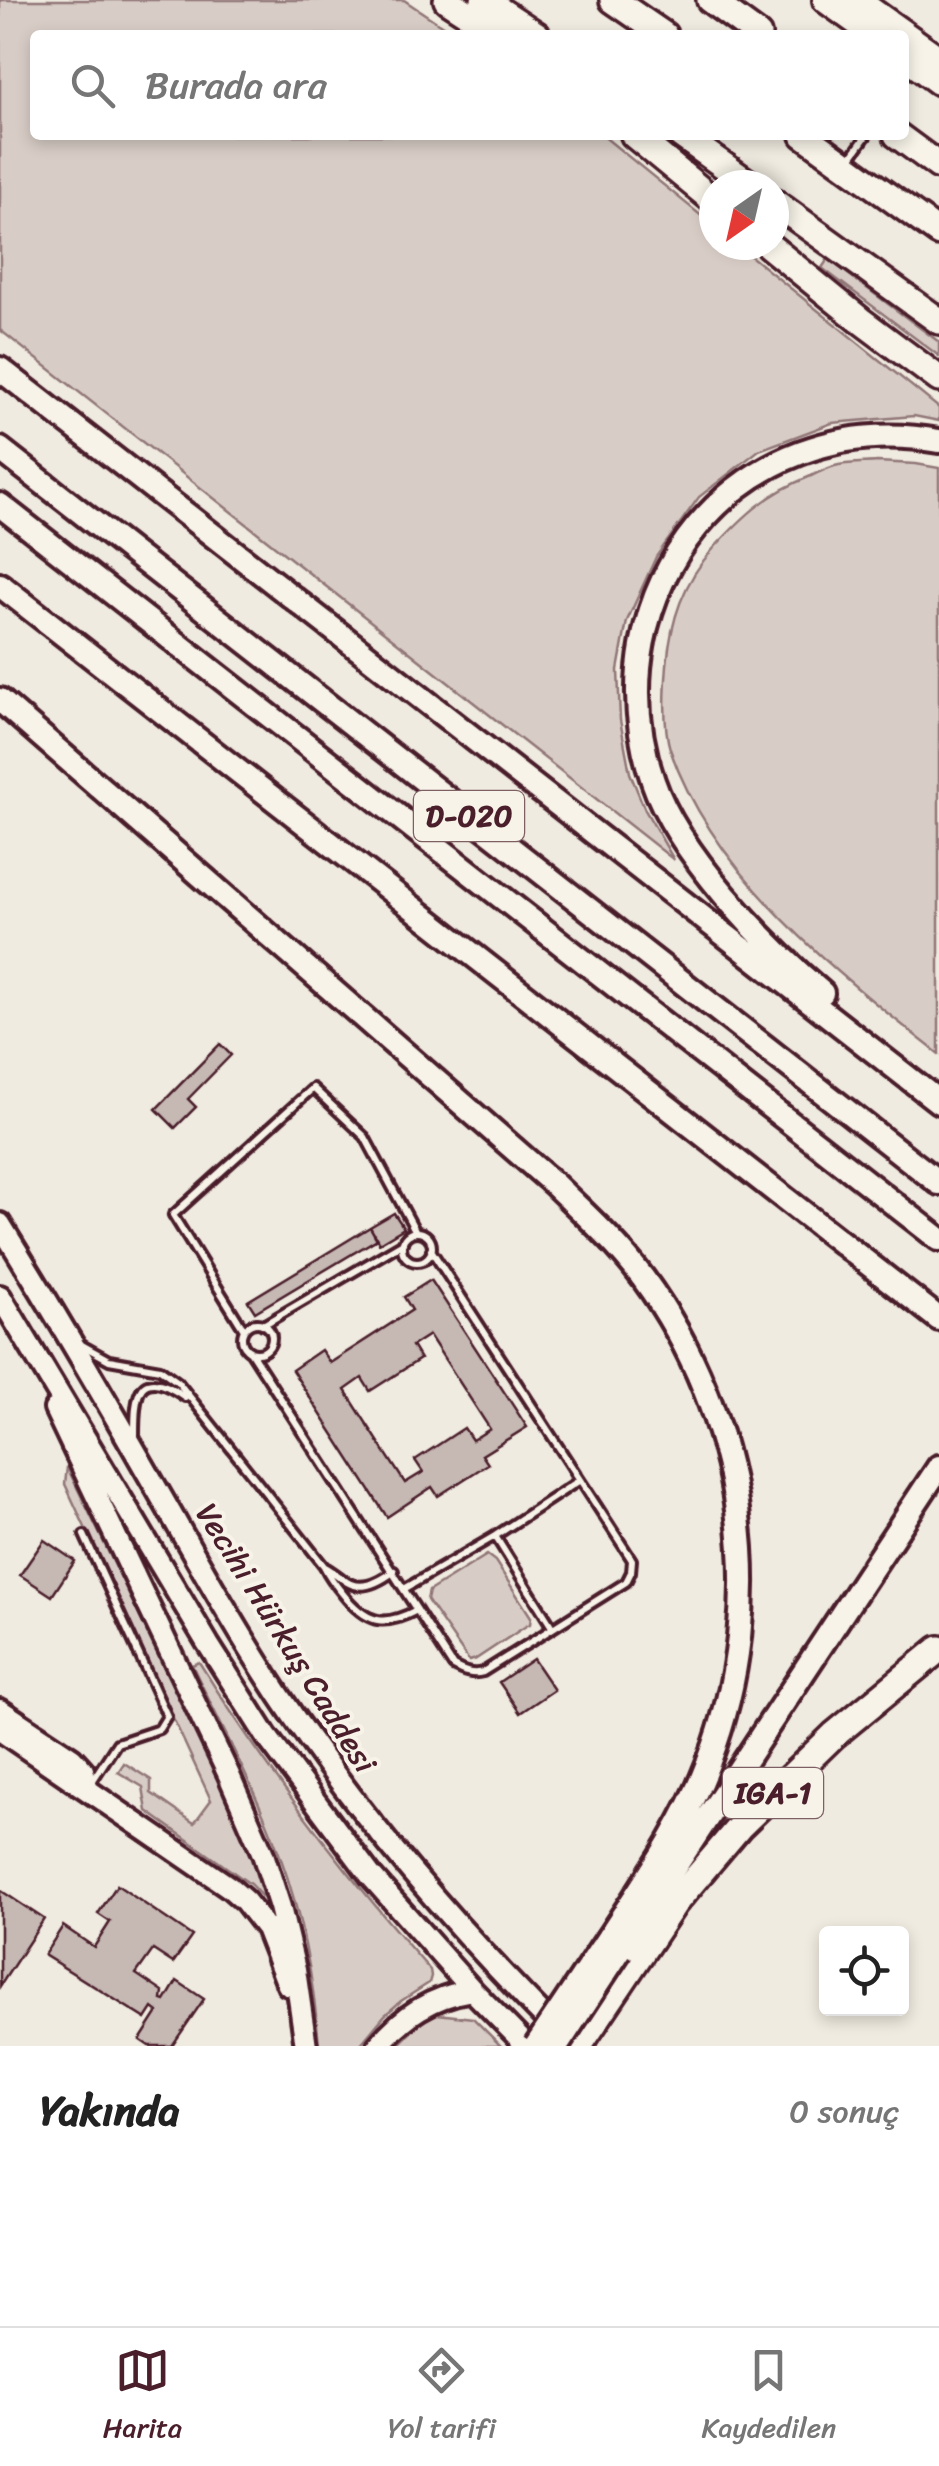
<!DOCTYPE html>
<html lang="tr">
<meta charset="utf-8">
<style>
:root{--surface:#fff;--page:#f2f2f2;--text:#222;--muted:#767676;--line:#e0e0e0;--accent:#4a1f2b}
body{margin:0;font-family:Sriracha,sans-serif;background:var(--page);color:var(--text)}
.controls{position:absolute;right:30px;bottom:30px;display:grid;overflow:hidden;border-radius:10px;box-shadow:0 5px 15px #0003}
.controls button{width:90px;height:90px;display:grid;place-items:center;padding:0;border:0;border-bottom:2px solid var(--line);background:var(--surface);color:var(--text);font:50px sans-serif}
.compass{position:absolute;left:699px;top:170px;width:90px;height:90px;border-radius:50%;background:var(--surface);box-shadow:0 5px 15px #0003;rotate:214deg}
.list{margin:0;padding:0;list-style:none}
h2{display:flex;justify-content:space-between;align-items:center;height:130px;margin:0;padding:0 40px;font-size:42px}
h2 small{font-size:32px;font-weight:400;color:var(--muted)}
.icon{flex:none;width:55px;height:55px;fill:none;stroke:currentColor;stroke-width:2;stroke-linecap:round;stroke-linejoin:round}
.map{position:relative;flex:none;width:939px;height:2046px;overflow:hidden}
.search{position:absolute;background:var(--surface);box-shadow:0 5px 15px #0003;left:30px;right:30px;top:30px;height:110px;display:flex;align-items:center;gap:25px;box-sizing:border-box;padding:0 35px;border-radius:10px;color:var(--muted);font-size:38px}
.sheet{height:280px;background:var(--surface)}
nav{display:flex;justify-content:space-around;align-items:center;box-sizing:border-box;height:140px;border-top:2px solid var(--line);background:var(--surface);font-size:28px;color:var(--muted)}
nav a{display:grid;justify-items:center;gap:5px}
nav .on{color:var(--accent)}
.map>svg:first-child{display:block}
.green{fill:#d8cdc6;stroke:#917678;stroke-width:2.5}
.building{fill:#c6b8b3;stroke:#4a1f2b;stroke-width:2.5;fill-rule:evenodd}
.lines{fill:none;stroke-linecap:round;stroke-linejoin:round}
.service-casing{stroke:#4a1f2b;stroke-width:14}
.primary-casing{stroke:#4a1f2b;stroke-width:28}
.trunk-casing{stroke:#4a1f2b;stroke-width:30}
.motorway-casing{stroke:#4a1f2b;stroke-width:32}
.service{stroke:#f7f3e8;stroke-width:6}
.primary{stroke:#f7f3e8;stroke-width:20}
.trunk{stroke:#f7f3e8;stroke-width:22}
.motorway{stroke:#f7f3e8;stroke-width:25}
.trunk-bridge-casing{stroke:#4a1f2b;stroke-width:30;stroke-linecap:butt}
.trunk-bridge{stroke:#f7f3e8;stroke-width:22}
.labels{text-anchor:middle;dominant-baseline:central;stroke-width:8;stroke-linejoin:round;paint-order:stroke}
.shield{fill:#f7f3e8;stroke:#7e5f64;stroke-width:2.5}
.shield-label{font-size:30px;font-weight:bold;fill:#4a1f2b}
.street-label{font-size:32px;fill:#4a1f2b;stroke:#f7f3e8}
</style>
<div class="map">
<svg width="939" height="2046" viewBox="0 0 939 2046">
<rect width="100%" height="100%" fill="#f0ebe0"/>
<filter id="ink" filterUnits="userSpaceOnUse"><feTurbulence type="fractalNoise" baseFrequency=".01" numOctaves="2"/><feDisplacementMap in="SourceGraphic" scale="20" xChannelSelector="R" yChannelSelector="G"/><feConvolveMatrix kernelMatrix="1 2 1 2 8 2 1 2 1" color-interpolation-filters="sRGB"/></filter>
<g filter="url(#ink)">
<path class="green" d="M 0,0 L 404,0 L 456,35 L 35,35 L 35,135 L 602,135 L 714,226 L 714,245 L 737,245 L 939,408 L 939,421 L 914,416 L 832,423 L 759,450 L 699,497 L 656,557 L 627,621 L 618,670 L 620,720 L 630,773 L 645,810 L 674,860 L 0,330 Z
M 828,259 L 939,342 L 939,356 L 822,268 Z
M 877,462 L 916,464 L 939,468 L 939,1054 C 838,975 713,875 670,749 C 663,726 665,689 667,665 C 671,620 683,582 714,548 C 745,514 768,493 811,476 C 820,472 829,467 839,465 C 851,463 865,463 877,462 Z
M 67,1467 C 108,1551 148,1634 189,1717 C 218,1776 252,1838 267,1902 L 250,1884 L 147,1811 L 143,1787 L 118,1772 L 124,1763 L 151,1780 L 151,1793 L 194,1823 L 211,1800 L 65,1484 Z
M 487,1555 L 495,1561 L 531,1617 L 530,1624 L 526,1626 L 476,1659 L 469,1661 L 427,1600 L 429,1591 Z
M 199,1662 C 267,1771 345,1873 430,1970 L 431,1976 L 429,1983 L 401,2001 L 385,2015 L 359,2046 L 319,2046 C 314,1982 302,1916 280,1856 C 256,1790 222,1728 192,1665 Z
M 437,2014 L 473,2018 L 501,2046 L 397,2046 L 422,2021 Z"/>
<path class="building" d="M 220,1044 L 231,1055 L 188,1099 L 196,1107 L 175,1128 L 156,1109 Z
M 394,1213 L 404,1228 L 379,1243 L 370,1227 Z
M 370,1227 L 377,1239 L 255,1312 L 248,1301 Z
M 431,1280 L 527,1427 L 482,1455 L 488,1464 L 438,1496 L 432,1487 L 387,1517 L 292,1370 L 321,1350 L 330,1363 L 412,1310 L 404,1297 ZM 429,1335 L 490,1429 L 472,1440 L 464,1428 L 415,1460 L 423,1472 L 405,1483 L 345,1390 L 362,1378 L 370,1391 L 420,1359 L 412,1346 Z
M 44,1540 L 75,1561 L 52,1596 L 20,1575 Z
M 533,1659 L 554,1690 L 520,1713 L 499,1682 Z
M 117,1885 L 192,1936 L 173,1963 L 153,1950 L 136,1974 L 163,1992 L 162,2000 L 165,2001 L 177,1981 L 204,1999 L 172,2046 L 149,2046 L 140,2040 L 158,2012 L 153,2008 L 146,2019 L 44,1955 L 63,1926 L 94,1947 L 110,1922 L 98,1914 Z
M 0,1890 L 44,1919 L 0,1986 Z"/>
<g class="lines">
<defs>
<path id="service" d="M 849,160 L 867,135
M402 1247a15 15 0 1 1 30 0a15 15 0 1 1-30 0Z
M242 1338a15 15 0 1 1 30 0a15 15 0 1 1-30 0Z
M 263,1325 L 403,1243
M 244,1330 L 173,1215 L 313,1088 L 365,1137 L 416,1232
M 82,1345 L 109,1360 L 160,1369 L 178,1382 L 324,1566 C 330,1579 338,1588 347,1599 C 370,1625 386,1626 417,1610
M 250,1351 L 453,1666 C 464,1672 472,1675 483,1672 L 626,1582 L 631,1572 L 632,1560 L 431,1250
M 135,1435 C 135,1394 137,1364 185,1397
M 84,1535 L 167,1716 L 159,1729 L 117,1743 L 91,1783
M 495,1536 L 552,1627
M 325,1567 C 333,1571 339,1577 347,1582 C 363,1592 381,1581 394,1571
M 404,1589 L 495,1536 L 580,1480"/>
<path id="primary" d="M 0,1224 C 52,1308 102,1393 151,1479 C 193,1552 233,1625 279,1695 C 361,1819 456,1928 561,2034
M 0,1296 L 208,1644 L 267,1737 L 371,1876 L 472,1990 L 527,2046
M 55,1409 L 228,1773 L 263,1854 L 280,1907 L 295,1970 L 306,2046
M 0,1710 L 72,1758 L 83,1770 L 87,1787
M 0,1730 L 229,1887 L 245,1901 L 266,1928 L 288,1985
M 378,2046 C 404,2015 431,1997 472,1990"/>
<path id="trunk" d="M 0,369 L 939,1102
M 0,449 L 939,1183
M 0,505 L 939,1239
M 0,585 L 939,1319
M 0,700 L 554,1184 C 585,1214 617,1243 643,1278 C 744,1416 771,1600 709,1761 C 685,1825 645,1881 608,1938
M 822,993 C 765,945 677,852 653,781 C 589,592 739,405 939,441
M 620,1950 L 939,1467"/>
<path id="motorway" d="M 447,0 L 501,35
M 484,0 L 537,35
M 613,0 L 664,35
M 710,0 L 758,35
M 826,0 L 875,35
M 856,0 L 939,59
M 904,56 L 939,82
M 634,135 L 714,201
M 681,135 L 751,185
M 804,135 L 939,233
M 897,135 L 939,166
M 774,202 L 939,321
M 768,245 L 860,320 L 939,379
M 579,2046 L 674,1904 L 740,1826 L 834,1735 L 939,1649"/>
</defs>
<use href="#service" class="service-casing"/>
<use href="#primary" class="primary-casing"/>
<use href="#trunk" class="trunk-casing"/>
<use href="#motorway" class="motorway-casing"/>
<use href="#service" class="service"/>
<use href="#primary" class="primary"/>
<use href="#trunk" class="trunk"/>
<use href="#motorway" class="motorway"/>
<defs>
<path id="trunk-bridge" d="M 536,2046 L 608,1938
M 557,2046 L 620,1950"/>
</defs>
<use href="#trunk-bridge" class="trunk-bridge-casing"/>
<use href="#trunk-bridge" class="trunk-bridge"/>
</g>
</g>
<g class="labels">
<g class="shield">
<rect x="414" y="791" width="110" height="50" rx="8"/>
<rect x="723" y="1768" width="100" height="50" rx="8"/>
</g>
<g class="shield-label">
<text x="469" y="816">D-020</text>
<text x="773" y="1793">IGA-1</text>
</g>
<g class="street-label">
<text transform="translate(286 1638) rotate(58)">Vecihi Hürkuş Caddesi</text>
</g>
</g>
</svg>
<div class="controls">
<button><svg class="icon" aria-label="locate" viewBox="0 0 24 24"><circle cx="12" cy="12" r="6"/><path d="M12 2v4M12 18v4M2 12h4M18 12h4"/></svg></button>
</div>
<svg class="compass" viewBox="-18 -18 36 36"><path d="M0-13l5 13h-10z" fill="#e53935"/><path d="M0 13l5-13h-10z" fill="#767676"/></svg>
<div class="search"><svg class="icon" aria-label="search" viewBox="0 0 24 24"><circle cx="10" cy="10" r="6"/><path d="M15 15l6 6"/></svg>Burada ara</div>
</div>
<section class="sheet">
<h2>Yakında<small>0 sonuç</small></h2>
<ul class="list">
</ul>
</section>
<nav>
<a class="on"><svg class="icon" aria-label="map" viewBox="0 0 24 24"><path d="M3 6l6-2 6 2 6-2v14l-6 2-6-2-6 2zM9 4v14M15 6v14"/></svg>Harita</a>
<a><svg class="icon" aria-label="directions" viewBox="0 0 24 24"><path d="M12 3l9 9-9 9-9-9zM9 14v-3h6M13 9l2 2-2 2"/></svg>Yol tarifi</a>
<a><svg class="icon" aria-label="saved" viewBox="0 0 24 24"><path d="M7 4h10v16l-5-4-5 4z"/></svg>Kaydedilen</a>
</nav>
